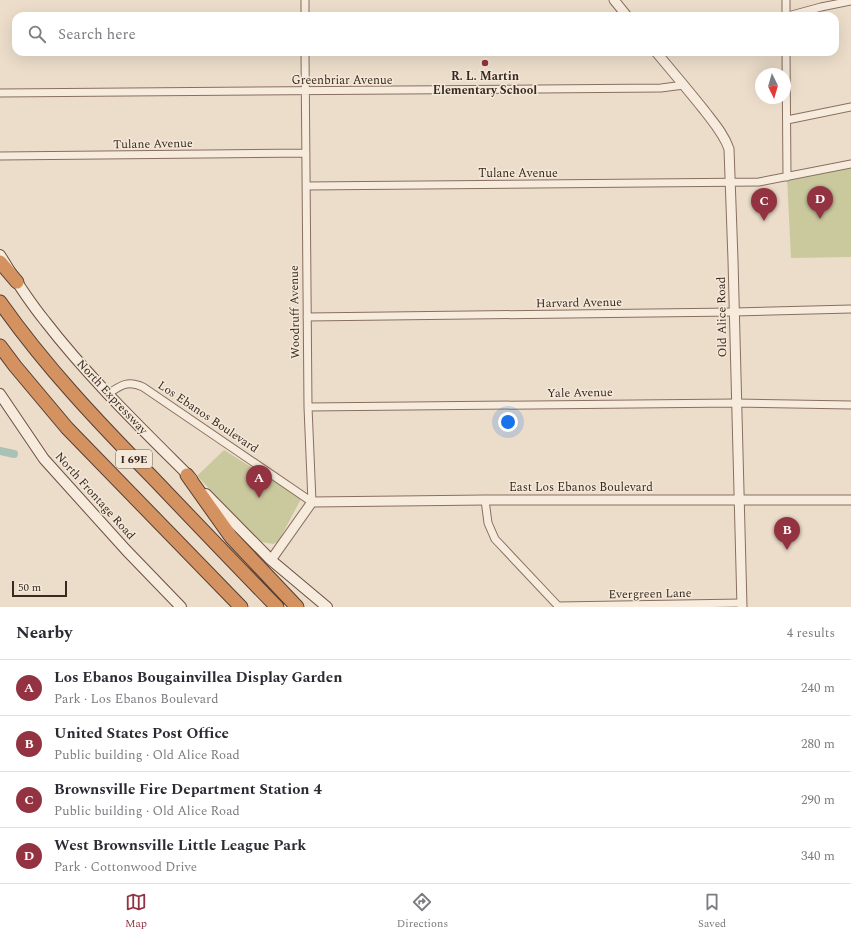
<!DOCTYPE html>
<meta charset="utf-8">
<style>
:root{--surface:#fff;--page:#f7f7f7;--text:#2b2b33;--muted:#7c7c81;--line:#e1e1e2;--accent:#933341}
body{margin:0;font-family:Spectral,serif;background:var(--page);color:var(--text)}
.compass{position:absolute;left:755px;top:68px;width:36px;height:36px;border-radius:50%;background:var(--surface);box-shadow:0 4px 16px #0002;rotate:175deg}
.scale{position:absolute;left:12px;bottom:10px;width:55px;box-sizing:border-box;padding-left:4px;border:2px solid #392a21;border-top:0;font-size:11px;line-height:14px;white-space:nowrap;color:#392a21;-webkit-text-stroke:3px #f4e8d9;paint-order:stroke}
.you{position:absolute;left:508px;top:422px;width:14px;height:14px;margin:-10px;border:3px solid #fff;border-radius:50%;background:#1a73e8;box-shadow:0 0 0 6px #1a73e833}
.badge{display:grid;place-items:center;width:26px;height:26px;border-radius:50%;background:var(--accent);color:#fff;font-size:13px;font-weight:700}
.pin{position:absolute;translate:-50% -33px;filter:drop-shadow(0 1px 2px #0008)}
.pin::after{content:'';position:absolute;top:21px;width:14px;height:12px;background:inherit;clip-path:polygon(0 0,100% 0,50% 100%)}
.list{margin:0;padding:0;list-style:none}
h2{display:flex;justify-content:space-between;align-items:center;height:52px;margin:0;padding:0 16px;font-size:17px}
h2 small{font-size:13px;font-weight:400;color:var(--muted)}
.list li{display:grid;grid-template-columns:26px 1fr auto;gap:12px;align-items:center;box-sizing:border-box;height:56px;padding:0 16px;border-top:1px solid var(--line)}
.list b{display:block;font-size:15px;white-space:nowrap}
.list p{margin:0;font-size:13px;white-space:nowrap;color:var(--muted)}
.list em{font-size:13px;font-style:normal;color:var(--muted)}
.icon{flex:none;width:22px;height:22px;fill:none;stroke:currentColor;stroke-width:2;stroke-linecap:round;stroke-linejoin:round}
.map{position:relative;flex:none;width:851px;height:607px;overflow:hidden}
.search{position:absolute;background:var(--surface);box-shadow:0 4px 16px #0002;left:12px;right:12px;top:12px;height:44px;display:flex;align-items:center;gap:10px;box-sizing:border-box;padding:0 14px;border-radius:12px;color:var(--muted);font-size:15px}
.sheet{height:276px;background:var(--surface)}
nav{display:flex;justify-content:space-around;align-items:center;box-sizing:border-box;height:56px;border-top:1px solid var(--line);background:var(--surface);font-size:11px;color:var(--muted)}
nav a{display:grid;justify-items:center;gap:2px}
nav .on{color:var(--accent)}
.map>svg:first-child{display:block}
.green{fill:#cac99e}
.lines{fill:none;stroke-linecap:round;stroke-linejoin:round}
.canal{stroke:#aac1b7;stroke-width:8}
.minor-casing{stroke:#886f5f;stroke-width:9}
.tertiary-casing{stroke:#886f5f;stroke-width:11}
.secondary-casing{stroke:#6a5042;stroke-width:12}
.motorway-casing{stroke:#563e33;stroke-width:15}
.minor{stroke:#f7ebdd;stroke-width:7}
.tertiary{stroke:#f7ebdd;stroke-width:9}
.secondary{stroke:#f7ebdd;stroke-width:10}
.motorway{stroke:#d59261;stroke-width:13}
.poi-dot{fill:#933341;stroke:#f4e8d9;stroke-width:1.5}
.labels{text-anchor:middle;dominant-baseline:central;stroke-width:3;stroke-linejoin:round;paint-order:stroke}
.shield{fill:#f4e8d9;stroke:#716358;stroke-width:1}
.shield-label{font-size:11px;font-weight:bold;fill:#392a21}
.poi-label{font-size:12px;font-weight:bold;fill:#392a21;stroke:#f4e8d9}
.street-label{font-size:12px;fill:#392a21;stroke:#f4e8d9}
</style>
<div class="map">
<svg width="851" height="607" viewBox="0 0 851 607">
<rect width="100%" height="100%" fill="#ecddca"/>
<path class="green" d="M 851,164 L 851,257 L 791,258 L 787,177 Z
M 224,450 L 290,491 L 301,499 L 278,542 L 273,544 L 261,542 L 197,476 Z"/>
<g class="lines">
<path class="canal" d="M 0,451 L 14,454"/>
<defs>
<path id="minor" d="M 305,0 L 305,16
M 786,0 L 786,16
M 788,16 L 821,7 L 851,1
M 305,52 L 308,407 L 312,502
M 786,52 L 787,177
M 0,93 L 661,88 L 684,85
M 787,120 L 851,107
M 0,156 L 306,153
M 306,186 L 759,182 L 851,164
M 307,317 L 734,312 L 851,309
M 108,394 C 121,385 128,380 143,387 L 312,502
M 308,407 L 736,403 L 851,405
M 485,500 L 488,523 L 495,539 L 559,607
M 558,606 L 742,603"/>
<path id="tertiary" d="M 614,0 L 627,16
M 656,52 C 672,71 688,90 704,110 C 713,122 724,134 729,149 L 733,260 L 742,607
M 271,560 L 312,502 L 485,500 L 851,500"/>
<path id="secondary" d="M 0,255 C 14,278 28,300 45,321 C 89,378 141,428 192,479
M 0,394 L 44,459 L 126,550 L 181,607
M 206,494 L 271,560 L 327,607"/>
<path id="motorway" d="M 0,262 L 17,282
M 0,302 C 45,366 98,422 153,478 C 194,521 235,564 277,607
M 0,346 L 15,366 L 67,428 L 241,607
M 187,475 L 231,537 L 297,607"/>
</defs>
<use href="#minor" class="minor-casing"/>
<use href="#tertiary" class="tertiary-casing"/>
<use href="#secondary" class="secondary-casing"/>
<use href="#motorway" class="motorway-casing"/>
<use href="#minor" class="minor"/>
<use href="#tertiary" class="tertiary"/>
<use href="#secondary" class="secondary"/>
<use href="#motorway" class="motorway"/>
</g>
<circle class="poi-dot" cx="485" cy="63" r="4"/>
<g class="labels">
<rect class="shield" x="116" y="450" width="36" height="18" rx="3"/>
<g class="shield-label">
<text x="134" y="459">I 69E</text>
</g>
<g class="poi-label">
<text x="485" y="76">R. L. Martin<tspan x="485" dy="14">Elementary School</tspan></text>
</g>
<g class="street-label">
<text x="342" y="80">Greenbriar Avenue</text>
<text transform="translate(153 144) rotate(-1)">Tulane Avenue</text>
<text x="518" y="173">Tulane Avenue</text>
<text transform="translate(579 303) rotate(-1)">Harvard Avenue</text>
<text transform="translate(295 312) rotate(-91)">Woodruff Avenue</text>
<text transform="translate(722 317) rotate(-91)">Old Alice Road</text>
<text transform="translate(580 393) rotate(-1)">Yale Avenue</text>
<text transform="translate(112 397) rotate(47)">North Expressway</text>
<text transform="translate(208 417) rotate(34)">Los Ebanos Boulevard</text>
<text x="581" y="487">East Los Ebanos Boulevard</text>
<text transform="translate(95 496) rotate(48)">North Frontage Road</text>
<text transform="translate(650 594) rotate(-1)">Evergreen Lane</text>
</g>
</g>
</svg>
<svg class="compass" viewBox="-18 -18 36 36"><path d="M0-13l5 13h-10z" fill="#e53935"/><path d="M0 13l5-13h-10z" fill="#7c7c81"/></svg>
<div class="scale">50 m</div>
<div class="you"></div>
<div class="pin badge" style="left:259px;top:498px">A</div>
<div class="pin badge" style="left:787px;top:550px">B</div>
<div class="pin badge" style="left:764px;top:221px">C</div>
<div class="pin badge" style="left:820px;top:219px">D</div>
<div class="search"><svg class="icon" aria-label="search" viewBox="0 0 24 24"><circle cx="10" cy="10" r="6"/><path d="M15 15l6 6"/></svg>Search here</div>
</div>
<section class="sheet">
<h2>Nearby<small>4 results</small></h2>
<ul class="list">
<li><span class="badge">A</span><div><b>Los Ebanos Bougainvillea Display Garden</b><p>Park · Los Ebanos Boulevard</p></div><em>240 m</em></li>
<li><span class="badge">B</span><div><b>United States Post Office</b><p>Public building · Old Alice Road</p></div><em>280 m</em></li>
<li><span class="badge">C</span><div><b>Brownsville Fire Department Station 4</b><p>Public building · Old Alice Road</p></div><em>290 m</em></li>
<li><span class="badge">D</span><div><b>West Brownsville Little League Park</b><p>Park · Cottonwood Drive</p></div><em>340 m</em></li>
</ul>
</section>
<nav>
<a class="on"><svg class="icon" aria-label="map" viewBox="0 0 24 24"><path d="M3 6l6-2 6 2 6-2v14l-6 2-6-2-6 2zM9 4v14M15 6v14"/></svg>Map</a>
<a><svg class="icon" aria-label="directions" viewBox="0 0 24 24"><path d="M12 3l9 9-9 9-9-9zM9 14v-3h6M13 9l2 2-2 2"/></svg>Directions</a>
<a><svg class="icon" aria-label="saved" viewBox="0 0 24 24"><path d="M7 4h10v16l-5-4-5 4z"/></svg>Saved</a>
</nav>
